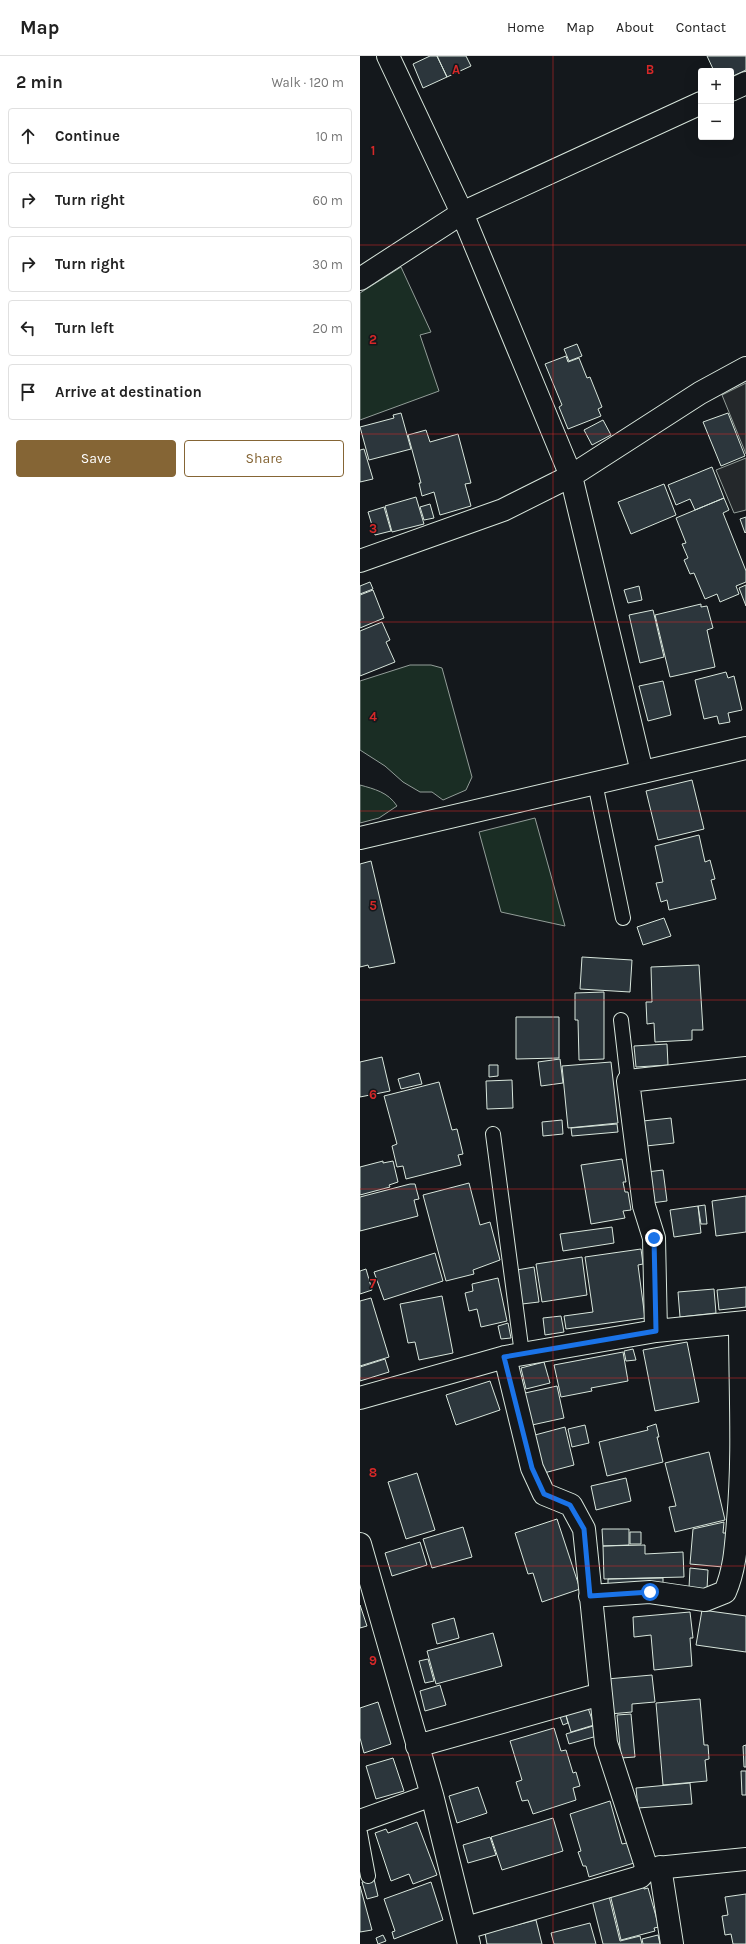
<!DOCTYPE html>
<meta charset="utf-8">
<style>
:root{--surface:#fff;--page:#f2f2f2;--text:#222;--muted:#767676;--line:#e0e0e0;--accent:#856535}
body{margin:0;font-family:Karla,sans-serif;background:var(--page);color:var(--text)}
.controls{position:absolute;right:12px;top:12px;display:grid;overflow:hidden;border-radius:4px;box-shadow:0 4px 16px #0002}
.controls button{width:36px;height:36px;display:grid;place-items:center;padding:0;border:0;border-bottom:1px solid var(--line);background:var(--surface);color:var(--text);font:20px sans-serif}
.stop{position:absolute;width:12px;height:12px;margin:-9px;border:3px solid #1a73e8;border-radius:50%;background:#fff}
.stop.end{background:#1a73e8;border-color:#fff;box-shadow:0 1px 4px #0008}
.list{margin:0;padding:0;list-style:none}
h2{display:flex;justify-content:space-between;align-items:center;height:52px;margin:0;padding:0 16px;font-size:17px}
h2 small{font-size:13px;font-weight:400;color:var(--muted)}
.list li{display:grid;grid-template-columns:26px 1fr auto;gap:12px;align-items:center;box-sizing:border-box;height:56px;margin:0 8px 8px;padding:0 8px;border:1px solid var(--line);border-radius:4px}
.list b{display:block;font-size:15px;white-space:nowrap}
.list em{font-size:13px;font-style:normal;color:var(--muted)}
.actions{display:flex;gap:8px;padding:12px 16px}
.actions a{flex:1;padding:9px 0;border:1px solid var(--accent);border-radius:4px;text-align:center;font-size:14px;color:var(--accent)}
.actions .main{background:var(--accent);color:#fff}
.icon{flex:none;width:22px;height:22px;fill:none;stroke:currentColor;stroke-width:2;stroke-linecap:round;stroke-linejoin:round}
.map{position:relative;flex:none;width:386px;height:1888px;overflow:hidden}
header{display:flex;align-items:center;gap:24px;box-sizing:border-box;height:56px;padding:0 20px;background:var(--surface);border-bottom:1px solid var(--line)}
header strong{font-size:19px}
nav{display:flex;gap:22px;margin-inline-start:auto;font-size:14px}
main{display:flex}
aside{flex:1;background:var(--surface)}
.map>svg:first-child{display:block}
.green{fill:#1a2d24;stroke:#939e99}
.parking{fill:#24282b;stroke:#939e99}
.building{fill:#2c363c;stroke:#d8e6dc}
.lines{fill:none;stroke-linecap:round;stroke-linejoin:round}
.service-casing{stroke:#d8e6dc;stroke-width:16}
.minor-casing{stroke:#d8e6dc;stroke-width:24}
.tertiary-casing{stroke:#d8e6dc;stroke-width:24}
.service{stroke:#14181c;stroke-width:14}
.minor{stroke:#14181c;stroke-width:22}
.tertiary{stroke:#14181c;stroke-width:22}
.route{stroke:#1a73e8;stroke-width:5}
.grid{fill:none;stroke:#d62828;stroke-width:1;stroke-opacity:0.55}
.grid-label{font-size:13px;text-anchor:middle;font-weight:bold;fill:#d62828;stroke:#14181c;stroke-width:3;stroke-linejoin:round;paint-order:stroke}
</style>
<header>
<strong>Map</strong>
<nav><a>Home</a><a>Map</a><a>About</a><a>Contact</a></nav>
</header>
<main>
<aside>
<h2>2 min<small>Walk · 120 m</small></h2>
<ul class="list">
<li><svg class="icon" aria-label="ahead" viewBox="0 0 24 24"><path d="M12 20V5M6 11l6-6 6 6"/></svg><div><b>Continue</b></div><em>10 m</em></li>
<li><svg class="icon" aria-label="right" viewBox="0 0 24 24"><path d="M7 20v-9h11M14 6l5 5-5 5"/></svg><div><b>Turn right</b></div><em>60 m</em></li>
<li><svg class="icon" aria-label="right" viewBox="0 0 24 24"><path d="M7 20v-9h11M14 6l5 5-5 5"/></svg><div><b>Turn right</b></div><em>30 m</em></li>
<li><svg class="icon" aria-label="left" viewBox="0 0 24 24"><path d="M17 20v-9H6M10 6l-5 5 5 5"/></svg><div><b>Turn left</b></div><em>20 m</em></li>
<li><svg class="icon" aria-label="arrive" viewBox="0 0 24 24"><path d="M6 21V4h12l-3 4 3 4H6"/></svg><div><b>Arrive at destination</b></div></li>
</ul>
<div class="actions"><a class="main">Save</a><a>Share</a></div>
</aside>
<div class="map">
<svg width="386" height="1888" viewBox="0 0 386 1888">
<rect width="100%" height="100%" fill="#14181c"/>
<path class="green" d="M 41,211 L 71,276 L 60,279 L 79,335 L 0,364 L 0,237 Z
M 50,609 L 71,609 L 82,612 L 112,721 L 106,734 L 83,744 L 72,736 L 60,736 L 43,726 L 25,710 L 0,694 L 0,625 Z
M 0,729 C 14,733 28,736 37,750 L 19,762 L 0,767 Z
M 175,762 L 205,870 L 141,856 L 119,776 Z"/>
<path class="parking" d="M 386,327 L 386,398 L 362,339 Z
M 386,402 L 386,454 L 374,457 L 356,414 Z"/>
<path class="building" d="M 70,0 L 77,0 L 87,21 L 63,32 L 53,8 Z
M 77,0 L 106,0 L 111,10 L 87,21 Z
M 347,0 L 386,0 L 386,14 L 371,21 L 371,15 L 354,15 Z
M 217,288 L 222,300 L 209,305 L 204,293 Z
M 206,300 L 208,306 L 219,302 L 227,322 L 230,321 L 242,351 L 238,353 L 241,360 L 208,373 L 199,351 L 202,349 L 185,308 Z
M 41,357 L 51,393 L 9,404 L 0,371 L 34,362 L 33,359 Z
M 368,357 L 385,400 L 361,410 L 343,366 Z
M 243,364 L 251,379 L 232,389 L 224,374 Z
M 66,374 L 70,386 L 98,378 L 111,427 L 105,428 L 111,450 L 80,459 L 74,436 L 62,440 L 59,427 L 61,427 L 48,379 Z
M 4,393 L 13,423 L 0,426 L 0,394 Z
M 352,411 L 364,442 L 335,454 L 330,443 L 316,449 L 308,429 Z
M 304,428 L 316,459 L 271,478 L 258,446 Z
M 56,441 L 64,468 L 32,476 L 25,450 Z
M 364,442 L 369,454 L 363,457 L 386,515 L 386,526 L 376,530 L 379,538 L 360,546 L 357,538 L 345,543 L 334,517 L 330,518 L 324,504 L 328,502 L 322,488 L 326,487 L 316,462 Z
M 70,448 L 74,462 L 64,464 L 60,451 Z
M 24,451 L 31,475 L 15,479 L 8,456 Z
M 386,461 L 386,476 L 385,477 L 380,463 Z
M 10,526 L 13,533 L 0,538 L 0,530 Z
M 386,529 L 386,550 L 379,532 Z
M 279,530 L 282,544 L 268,547 L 264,534 Z
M 13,534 L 24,562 L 0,572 L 0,539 Z
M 341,548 L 341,551 L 347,550 L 353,572 L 347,574 L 355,611 L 310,621 L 295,559 Z
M 293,554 L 304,601 L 280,607 L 269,559 Z
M 22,566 L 30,584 L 26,586 L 35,606 L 0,620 L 0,575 Z
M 366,616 L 368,622 L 374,620 L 382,654 L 368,657 L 370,666 L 359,668 L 357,660 L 344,663 L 335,624 Z
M 303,625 L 311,659 L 288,665 L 279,630 Z
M 332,724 L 344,773 L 298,784 L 286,735 Z
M 339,779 L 345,806 L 350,804 L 355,823 L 351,824 L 356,843 L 309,854 L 307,844 L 301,846 L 296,827 L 303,826 L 295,790 Z
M 11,805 L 35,907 L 9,912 L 8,909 L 0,911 L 0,808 Z
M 304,862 L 311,880 L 283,889 L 277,871 Z
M 222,901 L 272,904 L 270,936 L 220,933 Z
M 339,909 L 343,974 L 332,974 L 332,984 L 295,986 L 294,967 L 287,968 L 286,946 L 292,946 L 291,911 Z
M 244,936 L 244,1003 L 219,1004 L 218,964 L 215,964 L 215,937 Z
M 156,961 L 199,961 L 199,1002 L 156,1003 Z
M 307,988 L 308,1009 L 276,1011 L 274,990 Z
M 22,1001 L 30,1035 L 0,1041 L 0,1006 Z
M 200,1003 L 203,1027 L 181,1030 L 178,1006 Z
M 251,1006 L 258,1067 L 208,1072 L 202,1010 Z
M 129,1009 L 138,1009 L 138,1020 L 129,1021 Z
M 59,1017 L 62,1028 L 41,1033 L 38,1023 Z
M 152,1024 L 153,1052 L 127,1053 L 126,1025 Z
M 79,1026 L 92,1074 L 97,1073 L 103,1098 L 98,1099 L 101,1109 L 46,1123 L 43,1110 L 37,1111 L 32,1090 L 37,1088 L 24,1040 Z
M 311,1062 L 314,1087 L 286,1090 L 283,1065 Z
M 202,1064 L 203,1078 L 183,1080 L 182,1066 Z
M 257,1068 L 258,1076 L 212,1080 L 211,1072 Z
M 262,1103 L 266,1126 L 263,1126 L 265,1136 L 268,1136 L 271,1154 L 263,1155 L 265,1162 L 231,1168 L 221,1109 Z
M 23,1105 L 23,1107 L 33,1105 L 38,1126 L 29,1129 L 30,1131 L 0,1139 L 0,1111 Z
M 303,1114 L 307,1145 L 291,1147 L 287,1116 Z
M 109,1127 L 120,1169 L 130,1166 L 140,1204 L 113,1214 L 114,1218 L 86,1225 L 63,1139 Z
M 50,1128 L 55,1128 L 59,1143 L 54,1144 L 58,1160 L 0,1175 L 0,1141 Z
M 386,1140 L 386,1176 L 356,1180 L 352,1145 Z
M 345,1149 L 347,1168 L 341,1168 L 338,1150 Z
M 338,1150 L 341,1177 L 314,1181 L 310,1154 Z
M 252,1171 L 254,1187 L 203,1195 L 200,1178 Z
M 281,1193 L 283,1208 L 278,1209 L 285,1262 L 206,1273 L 204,1260 L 233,1256 L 225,1201 Z
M 75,1197 L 83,1225 L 24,1244 L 14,1216 Z
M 222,1201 L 227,1239 L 182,1246 L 176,1208 Z
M 174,1211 L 179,1246 L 162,1248 L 157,1214 Z
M 6,1213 L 12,1234 L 0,1238 L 0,1215 Z
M 138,1222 L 147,1265 L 121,1271 L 117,1253 L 109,1255 L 105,1237 L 113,1235 L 112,1228 Z
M 386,1231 L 386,1251 L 359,1254 L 357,1234 Z
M 354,1233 L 356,1257 L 320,1261 L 318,1236 Z
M 82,1240 L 93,1297 L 59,1304 L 55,1286 L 48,1287 L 40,1248 Z
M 11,1242 L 29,1301 L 0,1310 L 0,1245 Z
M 201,1260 L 204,1276 L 185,1279 L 183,1262 Z
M 148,1267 L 151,1282 L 141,1283 L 138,1270 Z
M 327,1286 L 339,1346 L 295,1355 L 283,1294 Z
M 273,1293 L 276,1304 L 266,1305 L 264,1295 Z
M 263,1296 L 268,1325 L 231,1332 L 232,1335 L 201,1341 L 194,1309 Z
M 25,1303 L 29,1316 L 0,1325 L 0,1311 Z
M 184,1306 L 190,1327 L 166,1333 L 161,1312 Z
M 130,1325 L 140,1354 L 96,1369 L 86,1339 Z
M 197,1330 L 204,1362 L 172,1369 L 165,1337 Z
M 296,1368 L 299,1381 L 297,1381 L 303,1406 L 247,1420 L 239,1386 L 288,1374 L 287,1371 Z
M 225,1369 L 229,1387 L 212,1391 L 208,1373 Z
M 205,1371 L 214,1409 L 184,1417 L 175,1379 Z
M 349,1396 L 365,1464 L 315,1476 L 309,1451 L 316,1450 L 305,1407 Z
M 57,1417 L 75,1474 L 46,1483 L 28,1426 Z
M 266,1422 L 271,1445 L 236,1454 L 231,1430 Z
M 197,1463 L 220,1533 L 182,1546 L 173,1517 L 168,1518 L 155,1477 Z
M 364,1466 L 363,1477 L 366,1477 L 363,1511 L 330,1508 L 333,1473 Z
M 103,1471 L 112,1501 L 72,1512 L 63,1483 Z
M 242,1473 L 269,1473 L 269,1489 L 243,1490 Z
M 270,1476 L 281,1476 L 281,1488 L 270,1488 Z
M 60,1486 L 67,1509 L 32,1520 L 25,1497 Z
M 285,1489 L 285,1498 L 323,1496 L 324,1521 L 244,1523 L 243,1490 Z
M 330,1512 L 348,1514 L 347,1533 L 329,1532 Z
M 303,1522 L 303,1529 L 248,1530 L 248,1523 Z
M 0,1549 L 7,1570 L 0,1572 Z
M 342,1554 L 386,1560 L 386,1596 L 336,1589 Z
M 330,1556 L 333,1582 L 330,1582 L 332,1610 L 294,1614 L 291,1579 L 274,1581 L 273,1561 Z
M 94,1562 L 99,1582 L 77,1588 L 72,1568 Z
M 133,1577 L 142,1610 L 76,1628 L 67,1595 Z
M 68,1603 L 74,1625 L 65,1627 L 59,1605 Z
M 292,1619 L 295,1646 L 272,1648 L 272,1656 L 250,1658 L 247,1623 Z
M 80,1629 L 86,1649 L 65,1655 L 60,1635 Z
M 340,1643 L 344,1689 L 348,1689 L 349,1703 L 345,1704 L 347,1725 L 303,1729 L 296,1647 Z
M 18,1646 L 31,1688 L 4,1697 L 0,1682 L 0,1652 Z
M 227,1649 L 234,1669 L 211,1676 L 205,1656 Z
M 205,1656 L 208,1667 L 203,1669 L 199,1658 Z
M 271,1658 L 275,1701 L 261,1702 L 257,1659 Z
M 233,1670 L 237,1680 L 209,1688 L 206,1678 Z
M 194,1672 L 201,1695 L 206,1694 L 213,1717 L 216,1716 L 220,1730 L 213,1732 L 216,1744 L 173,1758 L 168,1744 L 162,1745 L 156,1726 L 162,1724 L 150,1685 Z
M 386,1689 L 386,1711 L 384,1711 L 383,1690 Z
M 33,1702 L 44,1735 L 16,1743 L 6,1710 Z
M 381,1715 L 386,1715 L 386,1739 L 382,1739 Z
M 330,1727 L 332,1748 L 278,1752 L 276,1732 Z
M 118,1731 L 127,1757 L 97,1767 L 89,1740 Z
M 250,1745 L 262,1788 L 267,1787 L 274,1807 L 229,1821 L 226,1810 L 223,1810 L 218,1796 L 221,1795 L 210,1758 Z
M 193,1762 L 203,1795 L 142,1814 L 131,1781 Z
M 57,1766 L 77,1819 L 53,1828 L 49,1818 L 31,1825 L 15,1777 L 26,1773 L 28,1777 Z
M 130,1781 L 136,1799 L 108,1807 L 103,1789 Z
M 14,1823 L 18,1840 L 7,1843 L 2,1826 Z
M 71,1826 L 83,1864 L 34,1883 L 32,1876 L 35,1875 L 24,1843 Z
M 0,1830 L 12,1874 L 0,1876 Z
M 283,1830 L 284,1833 L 288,1832 L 299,1871 L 294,1872 L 295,1875 L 261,1884 L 250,1838 Z
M 386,1838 L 386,1888 L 373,1888 L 371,1878 L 365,1879 L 362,1860 L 368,1859 L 365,1841 Z
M 249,1840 L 260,1885 L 280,1880 L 282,1888 L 243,1888 L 232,1844 Z
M 176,1864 L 182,1888 L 127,1888 L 125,1877 Z
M 230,1867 L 236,1888 L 194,1888 L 191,1877 Z
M 23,1879 L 26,1885 L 18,1888 L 16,1882 Z
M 298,1879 L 300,1888 L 283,1888 L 282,1883 Z"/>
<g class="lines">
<defs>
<path id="service" d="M 235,727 L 263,862
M 261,964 L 268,1025
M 133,1078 L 162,1298
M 0,1777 L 8,1820"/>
<path id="minor" d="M 28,0 L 102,157 L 211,420 L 282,716
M 371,34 L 386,27
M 0,223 L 102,157 L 341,47
M 0,505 L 143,454 L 211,420 L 340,337 L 386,312
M 296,1275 L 294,1182 L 284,1150 L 268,1025 L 386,1012
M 145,1301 L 172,1412 L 184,1438 L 211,1449 L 224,1473 L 246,1687 L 287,1813
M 0,1342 L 145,1301 L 296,1275 L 386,1266
M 0,1488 L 72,1739 L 109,1888
M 230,1540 L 290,1536 L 345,1544 L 365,1536 C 375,1513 376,1490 378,1465 C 384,1399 380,1333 380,1267
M 57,1690 L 241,1638
M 0,1765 L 72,1739
M 300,1811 L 312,1888
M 106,1872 L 280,1821 L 287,1813 L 386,1803"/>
<path id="tertiary" d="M 0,782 L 386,692"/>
</defs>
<use href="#service" class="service-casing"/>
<use href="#minor" class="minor-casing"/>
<use href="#tertiary" class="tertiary-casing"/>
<use href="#service" class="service"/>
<use href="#minor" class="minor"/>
<use href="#tertiary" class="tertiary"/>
</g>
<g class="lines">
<path class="route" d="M 290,1536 L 230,1540 L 224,1473 L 210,1449 L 184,1438 L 172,1412 L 144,1301 L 296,1275 L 294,1182"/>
</g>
<path class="grid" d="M 193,0 L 193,1888M 0,189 L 386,189M 0,378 L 386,378M 0,566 L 386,566M 0,755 L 386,755M 0,944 L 386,944M 0,1133 L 386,1133M 0,1322 L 386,1322M 0,1510 L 386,1510M 0,1699 L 386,1699"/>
<g class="grid-label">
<text x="96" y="18">A</text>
<text x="290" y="18">B</text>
<text x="13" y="99">1</text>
<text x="13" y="288">2</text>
<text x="13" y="477">3</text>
<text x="13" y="665">4</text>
<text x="13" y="854">5</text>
<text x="13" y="1043">6</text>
<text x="13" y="1232">7</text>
<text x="13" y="1421">8</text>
<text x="13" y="1609">9</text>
</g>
</svg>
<div class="controls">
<button>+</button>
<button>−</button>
</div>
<div class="stop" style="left:290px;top:1536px"></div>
<div class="stop end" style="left:294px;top:1182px"></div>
</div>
</main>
